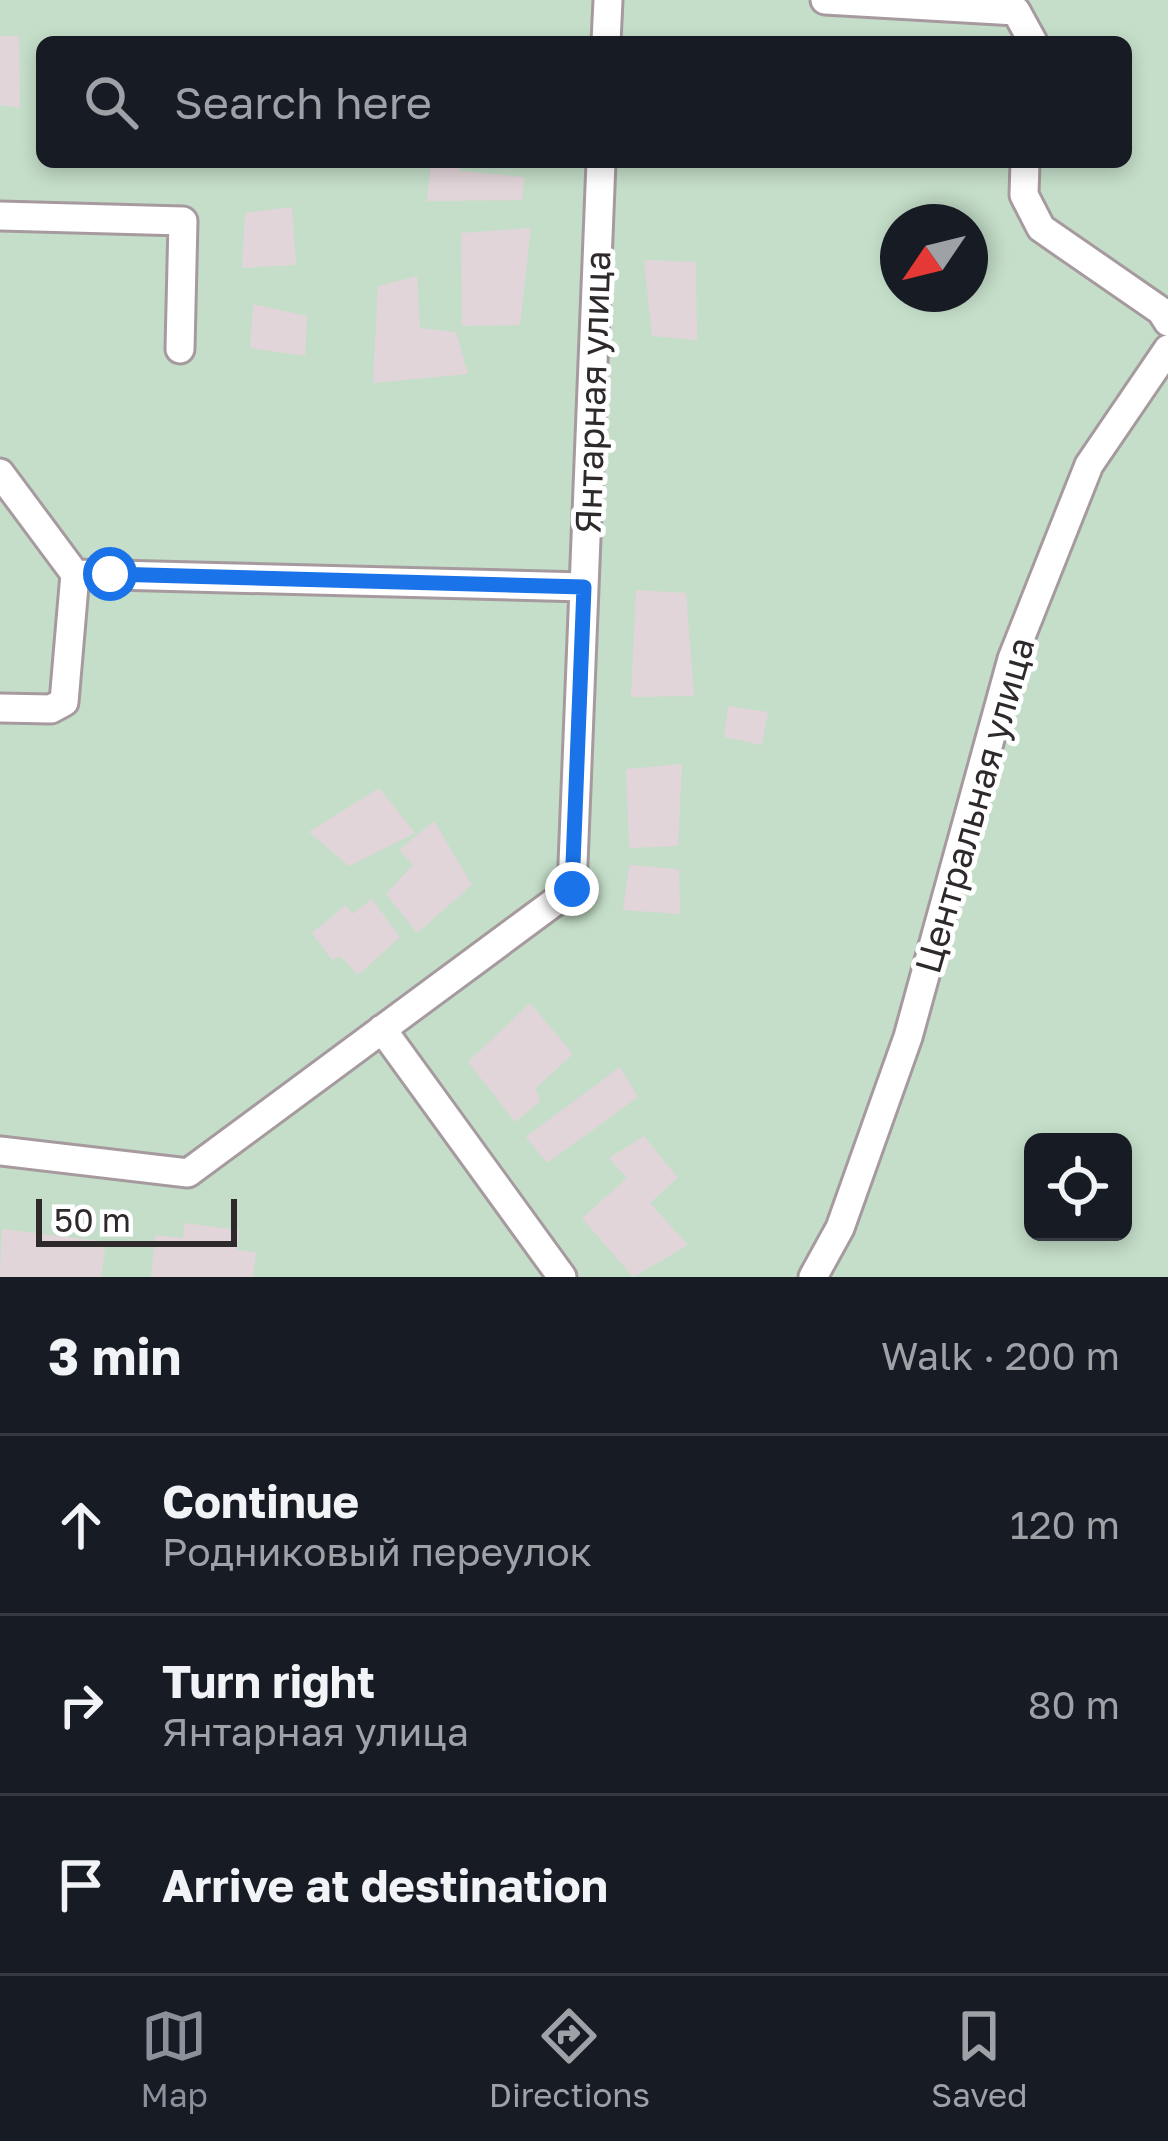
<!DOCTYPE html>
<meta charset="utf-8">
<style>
:root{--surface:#171b24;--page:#20242c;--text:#f1f3f6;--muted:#9ea1a6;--line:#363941;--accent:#8c9099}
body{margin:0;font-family:"Golos Text",sans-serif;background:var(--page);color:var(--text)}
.controls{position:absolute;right:36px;bottom:36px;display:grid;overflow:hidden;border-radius:18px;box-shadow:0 6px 18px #0003}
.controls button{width:108px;height:108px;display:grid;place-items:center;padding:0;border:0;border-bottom:3px solid var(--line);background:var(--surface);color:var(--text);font:60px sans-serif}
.compass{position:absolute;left:880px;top:204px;width:108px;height:108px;border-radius:50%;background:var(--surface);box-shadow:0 6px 18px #0003;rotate:235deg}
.scale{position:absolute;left:36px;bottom:30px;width:201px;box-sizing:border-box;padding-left:12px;border:6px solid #2e292a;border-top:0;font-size:33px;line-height:42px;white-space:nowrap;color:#2e292a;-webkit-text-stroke:9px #fff;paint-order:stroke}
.stop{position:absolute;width:36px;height:36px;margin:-27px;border:9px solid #1a73e8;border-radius:50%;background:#fff}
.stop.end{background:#1a73e8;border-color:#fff;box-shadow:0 3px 12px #0008}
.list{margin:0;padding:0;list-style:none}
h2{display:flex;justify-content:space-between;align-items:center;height:156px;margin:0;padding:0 48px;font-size:51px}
h2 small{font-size:39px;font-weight:400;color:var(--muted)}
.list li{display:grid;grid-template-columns:78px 1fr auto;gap:36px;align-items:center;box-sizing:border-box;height:180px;padding:0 48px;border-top:3px solid var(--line)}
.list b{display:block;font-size:45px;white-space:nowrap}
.list p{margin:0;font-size:39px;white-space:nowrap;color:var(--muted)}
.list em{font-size:39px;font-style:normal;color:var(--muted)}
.icon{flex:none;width:66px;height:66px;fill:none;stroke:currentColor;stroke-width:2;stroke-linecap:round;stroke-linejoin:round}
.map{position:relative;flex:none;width:1168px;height:1277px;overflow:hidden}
.search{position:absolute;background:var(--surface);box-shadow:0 6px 18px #0003;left:36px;right:36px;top:36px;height:132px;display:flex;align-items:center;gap:30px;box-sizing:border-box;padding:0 42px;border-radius:18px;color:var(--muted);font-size:45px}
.sheet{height:696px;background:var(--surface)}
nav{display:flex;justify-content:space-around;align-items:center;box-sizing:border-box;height:168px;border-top:3px solid var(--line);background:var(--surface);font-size:33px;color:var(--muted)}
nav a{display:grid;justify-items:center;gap:6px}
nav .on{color:var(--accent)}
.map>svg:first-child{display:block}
.green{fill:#c4dec9;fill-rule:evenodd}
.building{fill:#e2d5d9}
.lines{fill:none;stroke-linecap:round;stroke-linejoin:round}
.minor-casing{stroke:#a69a9e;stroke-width:33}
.minor{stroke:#fff;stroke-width:27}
.route{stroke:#1a73e8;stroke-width:15}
.labels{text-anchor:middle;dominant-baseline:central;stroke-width:10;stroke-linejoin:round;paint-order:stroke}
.street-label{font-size:36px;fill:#2e292a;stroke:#fff}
</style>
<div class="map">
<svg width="1168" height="1277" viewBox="0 0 1168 1277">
<rect width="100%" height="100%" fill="#fff7fa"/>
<path class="green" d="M 0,0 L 1168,0 L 1168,1277 L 0,1277 ZM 42,42 L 1126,42 L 1126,162 L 42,162 ZM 898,222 L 970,222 L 970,294 L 898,294 ZM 1033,1142 L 1123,1142 L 1123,1232 L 1033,1232 Z"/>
<path class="building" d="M 0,36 L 19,36 L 20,108 L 0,105 Z
M 431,162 L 460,162 L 460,171 L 524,177 L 522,200 L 427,201 Z
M 292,207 L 296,265 L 242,268 L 245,213 Z
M 531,228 L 520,325 L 462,326 L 461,233 Z
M 644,260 L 696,262 L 697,340 L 652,336 Z
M 417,276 L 420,328 L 456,332 L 468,374 L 373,383 L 378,286 Z
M 253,304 L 307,316 L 305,356 L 250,348 Z
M 636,590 L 686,593 L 694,696 L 631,697 Z
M 728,706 L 768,712 L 762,745 L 724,737 Z
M 682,764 L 678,846 L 629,848 L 626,769 Z
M 379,788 L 415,833 L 349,866 L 309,832 Z
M 434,821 L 472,885 L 417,933 L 386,894 L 413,865 L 399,850 Z
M 629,865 L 679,869 L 680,914 L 623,910 Z
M 372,899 L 400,937 L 358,975 L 340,956 L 332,960 L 312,933 L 346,905 L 352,914 Z
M 530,1003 L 573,1054 L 536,1088 L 540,1102 L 515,1122 L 468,1062 Z
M 620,1067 L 638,1097 L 547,1163 L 526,1137 Z
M 644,1136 L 678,1178 L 650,1203 L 688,1245 L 633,1277 L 582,1218 L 627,1178 L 609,1158 Z
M 184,1223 L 239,1230 L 237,1250 L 256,1252 L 253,1277 L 151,1277 L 155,1235 L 183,1238 Z
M 2,1229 L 106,1242 L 101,1277 L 0,1277 Z"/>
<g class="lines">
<defs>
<path id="minor" d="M 825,0 L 1016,11 L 1033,42
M 606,42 L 608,0
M 1025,162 L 1024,195 L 1041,228 L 1161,311 L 1168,322
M 0,216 L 183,221 L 180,349
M 0,473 L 75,574 L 64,702 L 51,709 L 0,708
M 75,574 L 584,587
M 382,1029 L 562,1277
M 0,1151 L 188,1173 L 572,889 L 601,162
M 813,1277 L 840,1228 L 908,1037 L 1012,659 L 1089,465 L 1168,349"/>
</defs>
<use href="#minor" class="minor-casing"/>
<use href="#minor" class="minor"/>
</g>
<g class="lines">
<path class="route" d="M 110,574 L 584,587 L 572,889"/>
</g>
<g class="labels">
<g class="street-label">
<text transform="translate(592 392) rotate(-88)">Янтарная улица</text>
<text transform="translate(974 805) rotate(-74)">Центральная улица</text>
</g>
</g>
</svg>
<div class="controls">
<button><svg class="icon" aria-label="locate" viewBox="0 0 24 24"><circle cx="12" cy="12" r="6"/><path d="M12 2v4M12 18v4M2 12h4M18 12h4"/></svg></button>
</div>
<svg class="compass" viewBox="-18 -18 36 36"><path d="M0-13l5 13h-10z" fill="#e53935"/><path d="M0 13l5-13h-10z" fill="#9ea1a6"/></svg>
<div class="scale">50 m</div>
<div class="stop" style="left:110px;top:574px"></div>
<div class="stop end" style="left:572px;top:889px"></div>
<div class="search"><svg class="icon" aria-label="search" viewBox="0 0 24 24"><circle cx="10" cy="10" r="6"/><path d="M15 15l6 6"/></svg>Search here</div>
</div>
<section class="sheet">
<h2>3 min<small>Walk · 200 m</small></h2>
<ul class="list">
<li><svg class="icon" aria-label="ahead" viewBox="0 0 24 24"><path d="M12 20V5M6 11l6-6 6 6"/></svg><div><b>Continue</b><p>Родниковый переулок</p></div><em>120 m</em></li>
<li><svg class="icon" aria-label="right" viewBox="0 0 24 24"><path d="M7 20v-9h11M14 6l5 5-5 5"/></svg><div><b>Turn right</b><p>Янтарная улица</p></div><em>80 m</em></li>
<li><svg class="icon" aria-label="arrive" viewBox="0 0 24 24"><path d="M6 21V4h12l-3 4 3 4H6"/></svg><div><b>Arrive at destination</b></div></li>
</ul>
</section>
<nav>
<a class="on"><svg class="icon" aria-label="map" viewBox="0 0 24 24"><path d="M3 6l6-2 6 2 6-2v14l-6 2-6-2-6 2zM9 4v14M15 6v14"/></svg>Map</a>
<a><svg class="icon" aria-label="directions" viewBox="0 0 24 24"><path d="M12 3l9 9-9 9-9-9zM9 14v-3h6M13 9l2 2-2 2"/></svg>Directions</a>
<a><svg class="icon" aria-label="saved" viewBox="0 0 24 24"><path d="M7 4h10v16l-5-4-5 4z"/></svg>Saved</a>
</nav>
